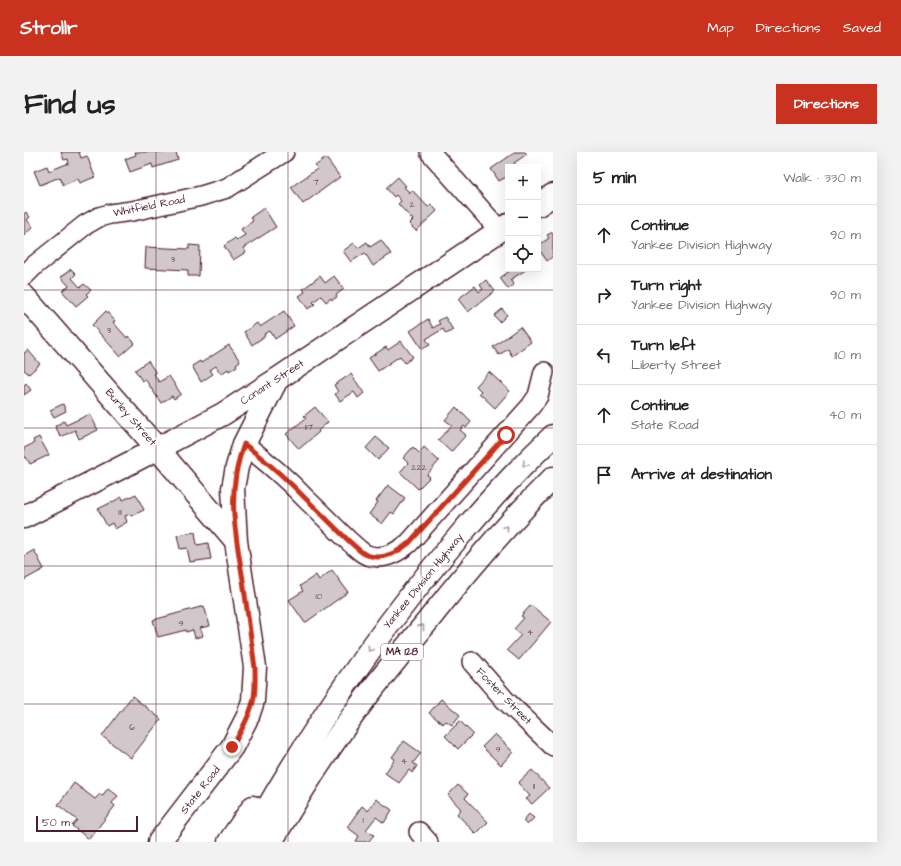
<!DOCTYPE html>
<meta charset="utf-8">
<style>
:root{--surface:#fff;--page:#f2f2f2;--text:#222;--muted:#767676;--line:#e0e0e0;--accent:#c8321e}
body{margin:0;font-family:"Architects Daughter",sans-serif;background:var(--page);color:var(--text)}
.controls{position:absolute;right:12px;top:12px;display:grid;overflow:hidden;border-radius:0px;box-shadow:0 4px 16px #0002}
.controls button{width:36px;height:36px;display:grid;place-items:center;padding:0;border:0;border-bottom:1px solid var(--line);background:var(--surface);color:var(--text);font:20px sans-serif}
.scale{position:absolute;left:12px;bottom:10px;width:102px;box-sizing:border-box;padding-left:4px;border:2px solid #4a1f2b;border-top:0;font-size:11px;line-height:14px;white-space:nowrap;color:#4a1f2b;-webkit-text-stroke:3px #fff;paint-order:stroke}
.stop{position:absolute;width:12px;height:12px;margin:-9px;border:3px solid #c8321e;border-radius:50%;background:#fff}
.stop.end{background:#c8321e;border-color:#fff;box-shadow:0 1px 4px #0008}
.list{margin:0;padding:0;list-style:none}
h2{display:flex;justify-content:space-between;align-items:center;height:52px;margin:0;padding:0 16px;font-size:17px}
h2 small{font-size:13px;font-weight:400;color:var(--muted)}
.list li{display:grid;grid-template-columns:26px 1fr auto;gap:12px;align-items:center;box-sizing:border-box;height:60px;padding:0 16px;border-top:1px solid var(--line)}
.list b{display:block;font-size:15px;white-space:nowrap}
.list p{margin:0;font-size:13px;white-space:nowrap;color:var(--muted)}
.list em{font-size:13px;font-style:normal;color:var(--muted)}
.icon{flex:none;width:22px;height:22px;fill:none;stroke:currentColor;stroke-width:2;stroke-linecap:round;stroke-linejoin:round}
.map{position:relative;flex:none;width:529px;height:690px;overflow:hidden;border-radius:0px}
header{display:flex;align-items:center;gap:24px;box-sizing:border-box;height:56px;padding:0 20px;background:var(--accent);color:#fff}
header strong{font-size:19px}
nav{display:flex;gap:22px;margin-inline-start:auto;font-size:14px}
.intro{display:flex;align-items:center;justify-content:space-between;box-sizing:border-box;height:96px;padding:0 24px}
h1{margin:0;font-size:28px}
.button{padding:10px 18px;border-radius:0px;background:var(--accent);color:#fff;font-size:14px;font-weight:700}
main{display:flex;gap:24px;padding:0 24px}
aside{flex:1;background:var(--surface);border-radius:0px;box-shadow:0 4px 16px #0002}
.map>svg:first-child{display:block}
.building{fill:#d2c7cb;stroke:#4a1f2b}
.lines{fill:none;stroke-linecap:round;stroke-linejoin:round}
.minor-casing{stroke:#4a1f2b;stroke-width:22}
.major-casing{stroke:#4a1f2b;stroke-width:25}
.highway-casing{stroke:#4a1f2b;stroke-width:25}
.minor{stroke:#fff;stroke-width:19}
.major{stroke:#fff;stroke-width:22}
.highway{stroke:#fff;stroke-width:22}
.oneway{stroke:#ae9aa0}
.route{stroke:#c8321e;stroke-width:5}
.grid{fill:none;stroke:#4a1f2b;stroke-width:1;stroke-opacity:0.55}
.labels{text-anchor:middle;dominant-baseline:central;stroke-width:3.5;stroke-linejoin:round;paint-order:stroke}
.number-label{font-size:9px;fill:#6c4953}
.shield{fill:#fff;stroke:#80626b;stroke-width:1}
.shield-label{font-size:10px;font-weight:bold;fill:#4a1f2b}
.street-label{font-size:11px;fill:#4a1f2b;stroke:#fff}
</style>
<header>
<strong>Strollr</strong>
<nav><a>Map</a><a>Directions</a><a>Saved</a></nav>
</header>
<div class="intro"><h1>Find us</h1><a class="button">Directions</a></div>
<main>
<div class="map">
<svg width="529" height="690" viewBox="0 0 529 690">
<rect width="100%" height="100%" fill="#fff"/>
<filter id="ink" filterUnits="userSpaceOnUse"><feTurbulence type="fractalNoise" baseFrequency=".025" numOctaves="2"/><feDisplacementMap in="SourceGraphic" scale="8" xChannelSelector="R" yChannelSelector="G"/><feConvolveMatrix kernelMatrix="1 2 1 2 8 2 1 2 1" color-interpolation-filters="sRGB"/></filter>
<g filter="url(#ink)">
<path class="building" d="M 37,0 L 55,0 L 57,6 L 63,4 L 71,25 L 56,31 L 54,27 L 39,33 L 36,25 L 16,33 L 10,19 L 23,14 L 25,19 L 45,11 L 44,7 L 40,8 Z
M 111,0 L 152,0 L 154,8 L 129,16 L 128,12 L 106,20 L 101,7 L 112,3 Z
M 490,0 L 501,0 L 503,2 L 490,11 L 493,15 L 484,15 L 484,24 L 475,29 L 467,17 L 490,1 Z
M 302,6 L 316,25 L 279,52 L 267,35 L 293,17 L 291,14 Z
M 374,25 L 382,34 L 380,35 L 386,41 L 388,38 L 404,55 L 407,52 L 413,59 L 392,79 L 385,72 L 389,68 L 374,52 L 377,49 L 372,43 L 370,45 L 362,36 Z
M 240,56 L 252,75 L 219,96 L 222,100 L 209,108 L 200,94 L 211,86 L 213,88 L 221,83 L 217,77 L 229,69 L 227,65 Z
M 2,60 L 6,65 L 3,68 L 9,75 L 0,83 L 0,62 Z
M 529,80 L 529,99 L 528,100 L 529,104 L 523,109 L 514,96 L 514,94 L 525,86 L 523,83 Z
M 357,88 L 367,102 L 349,114 L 341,101 L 327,110 L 319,99 L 330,91 L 334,96 L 343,90 L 346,95 Z
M 165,93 L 176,94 L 175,124 L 164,124 L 164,118 L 121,116 L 122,95 L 165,97 Z
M 47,117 L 52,122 L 48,126 L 56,135 L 60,132 L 67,138 L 62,142 L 64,144 L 52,154 L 38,139 L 45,134 L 37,125 Z
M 486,117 L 503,117 L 486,128 L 490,133 L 484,137 L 476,126 L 487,118 Z
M 296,124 L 301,131 L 310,124 L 320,137 L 312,143 L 313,145 L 308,148 L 307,146 L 302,150 L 297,144 L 289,150 L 291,152 L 284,157 L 275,144 L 281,140 L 279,137 Z
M 462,128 L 471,139 L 444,160 L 434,147 L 451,134 L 455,140 L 459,137 L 456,133 Z
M 478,157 L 483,163 L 476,170 L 470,164 Z
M 82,159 L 91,169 L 89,170 L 103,186 L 104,184 L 111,191 L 96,204 L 68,173 Z
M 260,159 L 270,174 L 251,187 L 246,179 L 240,182 L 241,184 L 228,193 L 220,180 L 233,171 L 236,175 Z
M 421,165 L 429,178 L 422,182 L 419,177 L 402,187 L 406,193 L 398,197 L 386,179 L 404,167 L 409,176 L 416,172 L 414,169 Z
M 496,175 L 507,190 L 488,204 L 484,197 L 475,203 L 469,195 Z
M 377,189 L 389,205 L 381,211 L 376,204 L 354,219 L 345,206 L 362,195 L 364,198 Z
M 205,193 L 216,209 L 212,212 L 213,214 L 205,219 L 204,217 L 197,222 L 192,214 L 186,218 L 189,222 L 177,230 L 168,214 L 176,209 L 177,211 Z
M 4,198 L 16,212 L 5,222 L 0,218 L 0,201 Z
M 124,209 L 132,221 L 130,222 L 135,230 L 145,224 L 157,242 L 150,247 L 148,244 L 137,251 L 121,227 L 118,229 L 111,218 Z
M 465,220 L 486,239 L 471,256 L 455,241 L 457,239 L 452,234 Z
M 327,222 L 340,241 L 334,246 L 330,240 L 316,249 L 311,242 L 314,240 L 310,233 Z
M 2,231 L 7,238 L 0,243 L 0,233 Z
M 39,252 L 42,259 L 30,265 L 26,258 Z
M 291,255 L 304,270 L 294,279 L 295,280 L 275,297 L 262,282 L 282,266 L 280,264 Z
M 432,255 L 447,270 L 442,276 L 440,274 L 436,278 L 442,283 L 427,300 L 414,288 L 428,273 L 421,268 Z
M 66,262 L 74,278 L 55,287 L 51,278 L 37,285 L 31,274 L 40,269 L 42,273 Z
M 15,285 L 25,303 L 6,312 L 2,305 L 0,306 L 0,296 L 10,291 L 9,288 Z
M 352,285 L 365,296 L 354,308 L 342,296 Z
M 389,295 L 395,301 L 400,295 L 415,309 L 403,323 L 406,325 L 394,337 L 376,320 L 384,311 L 379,306 Z
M 364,333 L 381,346 L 370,362 L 367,360 L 358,372 L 345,362 L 354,350 L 352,349 Z
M 112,342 L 120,358 L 107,364 L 106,362 L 101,364 L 103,370 L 91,377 L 88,371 L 83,374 L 74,357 L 98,345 L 99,348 Z
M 171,380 L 173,393 L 184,391 L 187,407 L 166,410 L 163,396 L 156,397 L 153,383 Z
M 10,398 L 20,417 L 0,428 L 0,404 Z
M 308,418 L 324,440 L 281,471 L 265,448 L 279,439 L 276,434 L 292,423 L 295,428 Z
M 507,453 L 527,470 L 495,508 L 483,498 L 497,483 L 490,477 L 500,466 L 497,464 Z
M 180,454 L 186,474 L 176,476 L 179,484 L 171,486 L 169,478 L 162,480 L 162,478 L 134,485 L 129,468 Z
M 108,544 L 137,567 L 107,606 L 78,584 Z
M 417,547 L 436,563 L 428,573 L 422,569 L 419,572 L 405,561 Z
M 436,569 L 449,582 L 434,597 L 421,584 Z
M 471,582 L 489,600 L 477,613 L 458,595 Z
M 380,589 L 397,601 L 389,611 L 393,614 L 388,621 L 385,618 L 375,631 L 361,621 L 371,607 L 368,605 Z
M 508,618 L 525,636 L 508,652 L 502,647 L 506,644 L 494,631 Z
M 50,631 L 71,647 L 76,642 L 78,644 L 84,636 L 94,644 L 88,651 L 91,654 L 65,687 L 48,674 L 53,668 L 34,653 Z
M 434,633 L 444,642 L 441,646 L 464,670 L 452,682 L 433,662 L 437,657 L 424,643 Z
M 352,647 L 368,658 L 360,671 L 352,665 L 342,678 L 350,683 L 344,690 L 334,690 L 332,689 L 335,684 L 323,675 L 338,654 L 344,659 Z
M 505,662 L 510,666 L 503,673 L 499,669 Z"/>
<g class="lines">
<defs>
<path id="minor" d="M 406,0 L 476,79
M 0,124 L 11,113 L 61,73 L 75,65 L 86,62 L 108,59 L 177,44 L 203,36 L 260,0
M 220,292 C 242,309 263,327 282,347 C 297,361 311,376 326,390 C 331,394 337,401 343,403 C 359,409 373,401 385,391 L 507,254 L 514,244 L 520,220
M 448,510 L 481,548 L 529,594
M 395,680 L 404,690"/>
<path id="major" d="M 514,53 L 529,43
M 0,144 L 133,296 L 212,389
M 0,365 L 104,312 L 199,262 L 252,228 L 484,73
M 135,690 L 208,595 L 224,564 L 229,549 L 231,515 L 212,389 L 209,336 L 213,315 L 220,292 L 252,229"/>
<path id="highway" d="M 205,690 L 229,655
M 224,690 C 284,583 352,482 432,388 C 462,352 494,317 529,284
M 247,690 C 274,644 303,598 335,555 C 356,526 380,498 403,470 C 442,420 484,371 529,326"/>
</defs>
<use href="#minor" class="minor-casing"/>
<use href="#major" class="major-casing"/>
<use href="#highway" class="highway-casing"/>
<use href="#minor" class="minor"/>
<use href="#major" class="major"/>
<use href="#highway" class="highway"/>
</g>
<defs><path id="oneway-chevron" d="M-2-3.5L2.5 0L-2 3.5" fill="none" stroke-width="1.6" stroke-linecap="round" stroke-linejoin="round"/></defs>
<g class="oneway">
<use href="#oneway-chevron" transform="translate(501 312) rotate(134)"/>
<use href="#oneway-chevron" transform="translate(482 376) rotate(-49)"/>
<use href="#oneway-chevron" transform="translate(398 475) rotate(-51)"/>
<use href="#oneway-chevron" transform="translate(346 497) rotate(125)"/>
</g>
</g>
<g class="lines" filter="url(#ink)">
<path class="route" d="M 208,595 C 216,581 225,566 229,550 C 232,539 231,527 231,516 C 227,486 223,457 219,428 C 211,379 202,340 220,292 C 242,309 263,327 282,347 C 297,361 311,376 326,390 C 331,394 337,401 343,403 C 359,409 373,401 385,391 L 482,283"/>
</g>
<path class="grid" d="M 132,0 L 132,690M 264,0 L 264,690M 397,0 L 397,690M 0,138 L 529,138M 0,276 L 529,276M 0,414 L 529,414M 0,552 L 529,552"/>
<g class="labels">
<g class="number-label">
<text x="292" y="30">7</text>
<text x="388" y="52">2</text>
<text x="149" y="107">3</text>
<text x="85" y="178">3</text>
<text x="285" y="275">117</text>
<text x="395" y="315">222</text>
<text x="96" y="360">111</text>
<text x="295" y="444">10</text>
<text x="157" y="471">9</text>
<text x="506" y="480">4</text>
<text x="108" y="575">6</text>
<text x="474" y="597">9</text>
<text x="380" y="609">4</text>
<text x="510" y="634">11</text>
<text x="339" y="668">1</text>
</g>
<rect class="shield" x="357" y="492" width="42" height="16" rx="3"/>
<g class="shield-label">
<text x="378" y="500">MA 128</text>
</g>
<g class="street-label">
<text transform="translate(125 54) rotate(-11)">Whitfield Road</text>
<text transform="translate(248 230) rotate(-33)">Conant Street</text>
<text transform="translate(107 265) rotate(49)">Burley Street</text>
<text transform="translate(399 429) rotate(-51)">Yankee Division Highway</text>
<text transform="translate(480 544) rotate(46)">Foster Street</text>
<text transform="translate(176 638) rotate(-52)">State Road</text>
</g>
</g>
</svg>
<div class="controls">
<button>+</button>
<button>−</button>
<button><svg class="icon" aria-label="locate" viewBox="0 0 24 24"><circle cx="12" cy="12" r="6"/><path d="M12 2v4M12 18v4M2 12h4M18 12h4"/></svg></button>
</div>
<div class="scale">50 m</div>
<div class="stop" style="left:482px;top:283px"></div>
<div class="stop end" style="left:208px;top:595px"></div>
</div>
<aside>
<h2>5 min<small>Walk · 330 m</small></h2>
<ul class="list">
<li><svg class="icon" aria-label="ahead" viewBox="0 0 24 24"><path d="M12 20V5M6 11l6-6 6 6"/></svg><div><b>Continue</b><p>Yankee Division Highway</p></div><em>90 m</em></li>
<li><svg class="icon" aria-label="right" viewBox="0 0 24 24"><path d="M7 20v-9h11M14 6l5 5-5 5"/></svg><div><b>Turn right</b><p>Yankee Division Highway</p></div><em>90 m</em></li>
<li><svg class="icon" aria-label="left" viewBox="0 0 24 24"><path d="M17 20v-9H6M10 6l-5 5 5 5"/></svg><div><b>Turn left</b><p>Liberty Street</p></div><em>110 m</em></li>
<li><svg class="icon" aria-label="ahead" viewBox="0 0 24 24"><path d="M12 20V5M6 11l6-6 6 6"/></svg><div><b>Continue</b><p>State Road</p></div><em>40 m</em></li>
<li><svg class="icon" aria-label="arrive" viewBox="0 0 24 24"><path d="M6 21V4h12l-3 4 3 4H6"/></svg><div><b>Arrive at destination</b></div></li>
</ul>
</aside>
</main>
